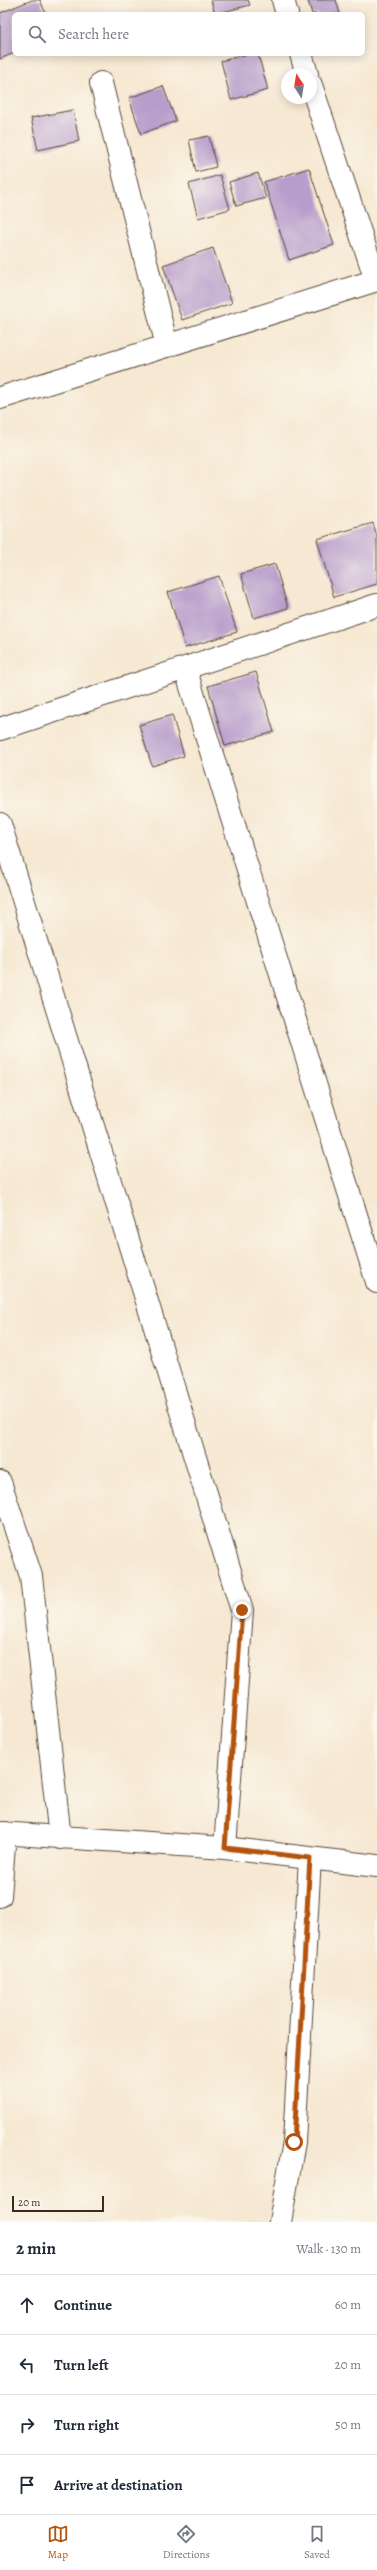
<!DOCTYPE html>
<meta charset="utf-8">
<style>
:root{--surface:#fff;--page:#f6f6f7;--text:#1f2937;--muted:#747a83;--line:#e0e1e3;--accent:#b45309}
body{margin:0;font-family:Alegreya,serif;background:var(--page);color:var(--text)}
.compass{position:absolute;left:281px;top:68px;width:36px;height:36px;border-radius:50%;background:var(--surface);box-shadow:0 2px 10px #0003;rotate:348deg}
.scale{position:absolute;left:12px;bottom:10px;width:92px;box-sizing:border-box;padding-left:4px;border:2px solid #3b2a1e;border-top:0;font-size:11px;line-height:14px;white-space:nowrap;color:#3b2a1e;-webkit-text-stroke:3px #fbf7ec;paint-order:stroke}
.stop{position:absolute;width:12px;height:12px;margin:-9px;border:3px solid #b45309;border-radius:50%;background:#fff}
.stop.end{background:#b45309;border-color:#fff;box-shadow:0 1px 4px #0008}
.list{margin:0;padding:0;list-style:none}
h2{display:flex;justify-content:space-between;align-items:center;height:52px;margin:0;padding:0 16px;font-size:17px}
h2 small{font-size:13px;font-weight:400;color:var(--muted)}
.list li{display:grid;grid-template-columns:26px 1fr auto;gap:12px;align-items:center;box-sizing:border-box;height:60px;padding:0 16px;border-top:1px solid var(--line)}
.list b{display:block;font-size:15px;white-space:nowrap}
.list em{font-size:13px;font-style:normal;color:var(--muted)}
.icon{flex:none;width:22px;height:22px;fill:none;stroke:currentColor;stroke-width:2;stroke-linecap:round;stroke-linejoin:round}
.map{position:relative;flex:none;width:377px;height:2222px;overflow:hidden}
.search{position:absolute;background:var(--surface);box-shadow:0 2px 10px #0003;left:12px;right:12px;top:12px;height:44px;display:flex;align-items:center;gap:10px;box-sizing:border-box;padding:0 14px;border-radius:6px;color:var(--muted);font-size:15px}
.sheet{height:292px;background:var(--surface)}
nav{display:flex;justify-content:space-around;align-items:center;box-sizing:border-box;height:56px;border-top:1px solid var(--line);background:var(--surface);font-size:11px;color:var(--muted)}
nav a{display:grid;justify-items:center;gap:2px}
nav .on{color:var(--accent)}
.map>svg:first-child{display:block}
.building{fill:#b79dcb}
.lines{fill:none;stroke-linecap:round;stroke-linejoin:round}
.street-casing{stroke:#574639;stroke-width:24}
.street{stroke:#fff;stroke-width:22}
.route{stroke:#b45309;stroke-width:5}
</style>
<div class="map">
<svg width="377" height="2222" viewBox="0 0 377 2222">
<rect width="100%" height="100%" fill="#fbf7ec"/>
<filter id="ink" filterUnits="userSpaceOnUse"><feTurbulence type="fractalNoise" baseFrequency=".025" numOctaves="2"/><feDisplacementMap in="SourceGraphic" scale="8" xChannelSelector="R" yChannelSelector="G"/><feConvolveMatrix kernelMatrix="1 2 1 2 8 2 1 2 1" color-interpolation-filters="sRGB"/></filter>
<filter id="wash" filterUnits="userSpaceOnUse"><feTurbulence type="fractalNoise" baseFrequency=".012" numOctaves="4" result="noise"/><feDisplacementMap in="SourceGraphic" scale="16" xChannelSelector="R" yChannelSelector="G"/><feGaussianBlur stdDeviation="0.9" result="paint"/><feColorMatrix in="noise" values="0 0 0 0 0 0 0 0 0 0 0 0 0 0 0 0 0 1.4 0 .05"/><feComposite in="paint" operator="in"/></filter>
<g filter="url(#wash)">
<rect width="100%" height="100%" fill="#f6e8d2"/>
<g id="blocks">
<path class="building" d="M 32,0 L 40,0 L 46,14 L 14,14 L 14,53 L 0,59 L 0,13 Z
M 211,0 L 248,0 L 250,5 L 215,14 Z
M 308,0 L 336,0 L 340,14 L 312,14 Z
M 248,54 L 258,54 L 268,90 L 231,100 L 221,61 Z
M 163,86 L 176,121 L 141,134 L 129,98 Z
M 73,110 L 79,141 L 38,150 L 31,118 Z
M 209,136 L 216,167 L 196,172 L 189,140 Z
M 309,168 L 334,245 L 289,260 L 264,182 Z
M 258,173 L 266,198 L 236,206 L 229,182 Z
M 220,175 L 230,209 L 198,218 L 189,184 Z
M 213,248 L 232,303 L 182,320 L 163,265 Z
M 373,523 L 377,536 L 377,584 L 334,597 L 317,539 Z
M 275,564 L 288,608 L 254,618 L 241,574 Z
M 219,576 L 237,632 L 185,648 L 168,592 Z
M 256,672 L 274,732 L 225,746 L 208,686 Z
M 172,715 L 184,756 L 152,766 L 139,725 Z"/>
</g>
</g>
<g filter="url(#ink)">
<use href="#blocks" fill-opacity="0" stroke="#574639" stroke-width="1"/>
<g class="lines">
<defs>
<path id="street" d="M 283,0 L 287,14
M 301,54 L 307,74
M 101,83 L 167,346
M 311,85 L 376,280
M 0,398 L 377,280
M 185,668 L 377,1282
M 0,729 L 377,605
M 0,824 L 242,1610 L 225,1848
M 0,1482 L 31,1576 L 60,1838
M 0,1833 L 225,1848 L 377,1866
M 0,1896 L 5,1833
M 280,2222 L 294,2142 L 310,1858"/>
</defs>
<use href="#street" class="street-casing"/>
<use href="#street" class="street"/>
</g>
</g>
<g class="lines" filter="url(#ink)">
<path class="route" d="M 242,1610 L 225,1848 L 310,1858 L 294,2142"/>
</g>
</svg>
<svg class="compass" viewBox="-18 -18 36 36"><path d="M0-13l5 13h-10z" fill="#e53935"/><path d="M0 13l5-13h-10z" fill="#747a83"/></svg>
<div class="scale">20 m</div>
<div class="stop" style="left:294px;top:2142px"></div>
<div class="stop end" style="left:242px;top:1610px"></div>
<div class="search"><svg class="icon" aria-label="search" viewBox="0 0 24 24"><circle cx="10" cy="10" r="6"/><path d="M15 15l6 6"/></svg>Search here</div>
</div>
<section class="sheet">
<h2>2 min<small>Walk · 130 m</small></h2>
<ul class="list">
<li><svg class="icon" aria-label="ahead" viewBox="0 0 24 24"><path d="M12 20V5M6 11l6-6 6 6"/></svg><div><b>Continue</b></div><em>60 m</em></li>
<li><svg class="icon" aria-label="left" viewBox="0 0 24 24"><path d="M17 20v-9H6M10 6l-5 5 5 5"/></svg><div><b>Turn left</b></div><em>20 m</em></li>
<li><svg class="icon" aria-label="right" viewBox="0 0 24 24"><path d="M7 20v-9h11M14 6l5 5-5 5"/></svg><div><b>Turn right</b></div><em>50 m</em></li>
<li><svg class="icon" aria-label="arrive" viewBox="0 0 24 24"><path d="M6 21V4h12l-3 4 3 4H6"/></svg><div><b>Arrive at destination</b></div></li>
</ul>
</section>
<nav>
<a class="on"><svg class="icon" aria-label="map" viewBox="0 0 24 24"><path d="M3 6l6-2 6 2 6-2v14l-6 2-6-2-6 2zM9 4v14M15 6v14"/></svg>Map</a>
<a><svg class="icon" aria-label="directions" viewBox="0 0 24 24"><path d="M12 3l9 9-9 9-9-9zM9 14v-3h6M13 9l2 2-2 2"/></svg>Directions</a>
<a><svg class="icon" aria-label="saved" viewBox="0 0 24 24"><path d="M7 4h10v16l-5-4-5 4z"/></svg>Saved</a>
</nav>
